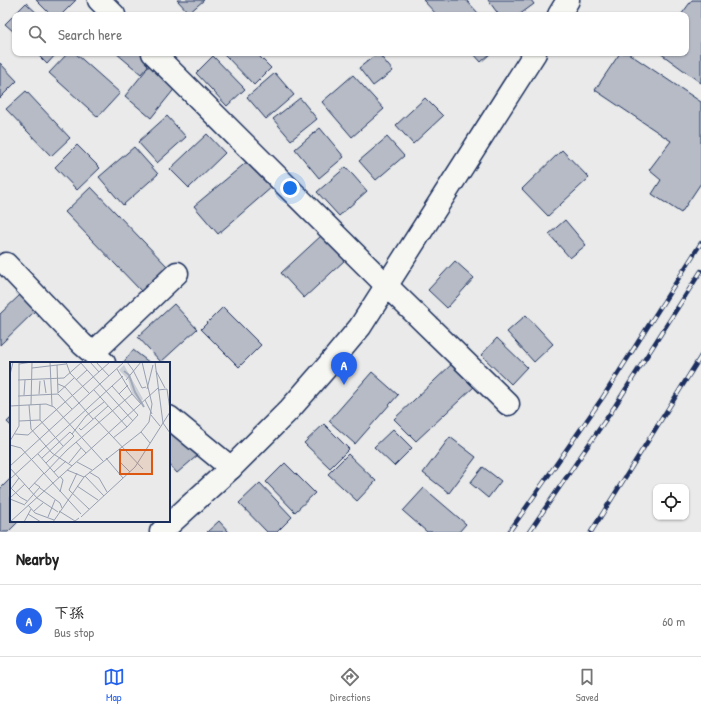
<!DOCTYPE html>
<meta charset="utf-8">
<style>
:root{--surface:#fff;--page:#f6f6f6;--text:#222;--muted:#767676;--line:#e0e0e0;--accent:#2563eb}
body{margin:0;font-family:"Patrick Hand","Klee One",sans-serif;background:var(--page);color:var(--text)}
.controls{position:absolute;right:12px;bottom:12px;display:grid;overflow:hidden;border-radius:8px;box-shadow:0 1px 3px #0004}
.controls button{width:36px;height:36px;display:grid;place-items:center;padding:0;border:0;border-bottom:1px solid var(--line);background:var(--surface);color:var(--text);font:20px sans-serif}
.you{position:absolute;left:290px;top:188px;width:14px;height:14px;margin:-10px;border:3px solid #fff;border-radius:50%;background:#1a73e8;box-shadow:0 0 0 6px #1a73e833}
.badge{display:grid;place-items:center;width:26px;height:26px;border-radius:50%;background:var(--accent);color:#fff;font-size:13px;font-weight:700}
.pin{position:absolute;translate:-50% -33px;filter:drop-shadow(0 1px 2px #0008)}
.pin::after{content:'';position:absolute;top:21px;width:14px;height:12px;background:inherit;clip-path:polygon(0 0,100% 0,50% 100%)}
.list{margin:0;padding:0;list-style:none}
h2{display:flex;justify-content:space-between;align-items:center;height:52px;margin:0;padding:0 16px;font-size:17px}
h2 small{font-size:13px;font-weight:400;color:var(--muted)}
.list li{display:grid;grid-template-columns:26px 1fr auto;gap:12px;align-items:center;box-sizing:border-box;height:72px;padding:0 16px;border-top:1px solid var(--line)}
.list b{display:block;font-size:15px;white-space:nowrap}
.list p{margin:0;font-size:13px;white-space:nowrap;color:var(--muted)}
.list em{font-size:13px;font-style:normal;color:var(--muted)}
.icon{flex:none;width:22px;height:22px;fill:none;stroke:currentColor;stroke-width:2;stroke-linecap:round;stroke-linejoin:round}
.map{position:relative;flex:none;width:701px;height:532px;overflow:hidden}
.search{position:absolute;background:var(--surface);box-shadow:0 1px 3px #0004;left:12px;right:12px;top:12px;height:44px;display:flex;align-items:center;gap:10px;box-sizing:border-box;padding:0 14px;border-radius:8px;color:var(--muted);font-size:15px}
.sheet{height:124px;background:var(--surface)}
nav{display:flex;justify-content:space-around;align-items:center;box-sizing:border-box;height:56px;border-top:1px solid var(--line);background:var(--surface);font-size:11px;color:var(--muted)}
nav a{display:grid;justify-items:center;gap:2px}
nav .on{color:var(--accent)}
.map>svg:first-child{display:block}
.building{fill:#b6bbc6;stroke:#1b2f5e}
.lines{fill:none;stroke-linecap:round;stroke-linejoin:round}
.street-casing{stroke:#1b2f5e;stroke-width:25}
.secondary-casing{stroke:#1b2f5e;stroke-width:25}
.street{stroke:#f6f6f2;stroke-width:22}
.secondary{stroke:#f6f6f2;stroke-width:22}
.rail-casing{stroke:#1b2f5e;stroke-width:4.5}
.rail{stroke:#f6f6f2;stroke-width:3;stroke-dasharray:9;stroke-linecap:butt}
.inset-river{fill:none;stroke:#a2aaba;stroke-width:2}
.inset-road{fill:none;stroke:#979fb1;stroke-width:1}
.view{fill:#de5710;fill-opacity:0.15;stroke:#de5710;stroke-width:2}
.inset-edge{fill:none;stroke:#1b2f5e;stroke-width:2}
</style>
<div class="map">
<svg width="701" height="532" viewBox="0 0 701 532">
<rect width="100%" height="100%" fill="#e9eae9"/>
<filter id="ink" filterUnits="userSpaceOnUse"><feTurbulence type="fractalNoise" baseFrequency=".025" numOctaves="2"/><feDisplacementMap in="SourceGraphic" scale="8" xChannelSelector="R" yChannelSelector="G"/><feConvolveMatrix kernelMatrix="1 2 1 2 8 2 1 2 1" color-interpolation-filters="sRGB"/></filter>
<g filter="url(#ink)">
<path class="building" d="M 36,0 L 76,0 L 61,15 L 51,15 Z
M 177,0 L 204,0 L 189,13 Z
M 423,0 L 466,0 L 480,15 L 437,15 Z
M 488,0 L 531,0 L 534,4 L 519,15 L 499,15 Z
M 692,0 L 701,0 L 701,83 L 660,53 L 686,53 L 686,15 L 681,15 Z
M 26,3 L 39,15 L 15,15 L 15,33 L 5,24 Z
M 36,53 L 57,53 L 47,64 Z
M 68,53 L 75,53 L 120,93 L 98,117 L 49,73 Z
M 116,53 L 142,53 L 152,61 L 141,74 Z
M 223,53 L 256,53 L 271,68 L 254,85 Z
M 378,53 L 393,71 L 373,86 L 359,68 Z
M 473,53 L 491,53 L 481,62 Z
M 620,53 L 628,53 L 701,102 L 701,183 L 681,213 L 652,194 L 661,180 L 649,170 L 671,141 L 595,90 Z
M 213,56 L 245,89 L 227,106 L 196,73 Z
M 0,63 L 17,81 L 0,98 Z
M 150,65 L 176,87 L 151,118 L 125,96 Z
M 275,73 L 294,95 L 266,119 L 247,97 Z
M 353,75 L 384,109 L 352,137 L 322,102 Z
M 26,91 L 70,138 L 51,156 L 6,109 Z
M 300,98 L 317,119 L 291,140 L 273,119 Z
M 425,98 L 443,116 L 413,144 L 396,125 Z
M 167,116 L 186,137 L 157,163 L 138,142 Z
M 320,128 L 344,157 L 319,178 L 295,149 Z
M 207,134 L 225,153 L 189,188 L 170,169 Z
M 387,137 L 404,156 L 376,180 L 359,161 Z
M 77,145 L 100,168 L 77,190 L 55,167 Z
M 134,147 L 158,174 L 123,205 L 99,177 Z
M 562,150 L 589,178 L 548,216 L 522,189 Z
M 249,160 L 272,187 L 218,234 L 194,206 Z
M 346,167 L 367,191 L 339,216 L 317,192 Z
M 91,187 L 168,267 L 142,292 L 65,212 Z
M 565,220 L 586,245 L 570,258 L 549,234 Z
M 322,235 L 345,260 L 304,298 L 281,273 Z
M 455,261 L 474,278 L 447,308 L 428,290 Z
M 21,294 L 36,310 L 0,345 L 0,314 Z
M 174,304 L 197,329 L 161,362 L 138,337 Z
M 223,307 L 261,345 L 239,367 L 201,329 Z
M 526,315 L 553,344 L 534,362 L 507,332 Z
M 497,338 L 527,367 L 511,384 L 481,355 Z
M 133,350 L 150,363 L 123,363 Z
M 453,363 L 475,386 L 416,441 L 394,419 Z
M 372,372 L 398,395 L 355,444 L 329,421 Z
M 11,418 L 11,426 L 7,422 Z
M 324,424 L 349,449 L 330,468 L 304,443 Z
M 169,429 L 198,455 L 177,473 L 169,464 Z
M 393,429 L 412,448 L 394,466 L 374,447 Z
M 450,437 L 476,457 L 449,493 L 423,473 Z
M 348,454 L 376,481 L 357,501 L 328,474 Z
M 285,463 L 315,493 L 295,512 L 266,482 Z
M 483,467 L 501,481 L 488,498 L 470,483 Z
M 10,479 L 11,480 L 11,521 L 19,521 L 8,532 L 0,532 L 0,489 Z
M 260,483 L 292,517 L 277,532 L 267,532 L 239,503 Z
M 424,488 L 466,524 L 459,532 L 427,532 L 403,511 Z
M 219,521 L 229,532 L 207,532 Z"/>
<g class="lines">
<defs>
<path id="street" d="M 99,0 L 114,15
M 153,53 L 386,285 L 508,404
M 6,264 L 82,344 L 104,363
M 93,353 L 177,273
M 169,417 L 231,468"/>
<path id="secondary" d="M 559,15 L 568,0
M 161,532 L 231,468 L 290,409 L 325,369 L 360,327 L 535,53"/>
</defs>
<use href="#street" class="street-casing"/>
<use href="#secondary" class="secondary-casing"/>
<use href="#street" class="street"/>
<use href="#secondary" class="secondary"/>
<defs>
<path id="rail" d="M 509,532 L 603,397 L 701,243
M 529,532 L 615,406 L 701,271
M 591,532 L 701,356"/>
</defs>
<use href="#rail" class="rail-casing"/>
<use href="#rail" class="rail"/>
</g>
</g>
<g transform="translate(10 362)">
<rect width="160" height="160" fill="#e9eae9"/>
<path d="M 114,3 L 133,37 L 130,41 L 122,31 L 118,17 L 109,8 Z" fill="#caced5"/>
<path class="inset-river" d="M 114,9 L 119,13 L 125,30 L 134,45"/>
<path class="inset-road" d="M 40,0 L 42,44M 56,0 L 60,11 L 79,31M 70,0 L 123,59M 80,0 L 89,10M 86,0 L 99,14M 117,0 L 123,8 L 132,26 L 136,25M 145,0 L 153,61 L 160,71M 9,2 L 22,0M 47,3 L 48,31M 22,6 L 56,2M 107,7 L 122,32 L 131,42M 146,9 L 155,26M 0,13 L 3,0M 8,18 L 54,16 L 72,0M 34,18 L 36,31M 66,18 L 77,8M 116,18 L 131,0M 48,22 L 55,25 L 83,57M 102,24 L 128,53 L 117,65M 137,27 L 143,3M 84,28 L 117,65 L 103,76M 148,28 L 157,27 L 160,48M 48,31 L 64,16M 29,32 L 30,19M 109,32 L 118,23M 14,33 L 15,18M 8,34 L 48,32 L 62,47M 135,38 L 142,52M 30,42 L 30,58 L 53,84M 19,43 L 21,67 L 42,91 L 62,104M 21,43 L 22,0M 0,44 L 36,42 L 44,45 L 93,99M 141,53 L 150,64M 85,56 L 133,107M 9,59 L 30,58M 69,66 L 71,68 L 98,44M 131,70 L 140,81M 5,72 L 18,73 L 100,0M 62,72 L 76,54 L 94,40M 0,79 L 9,64 L 9,0M 66,80 L 76,91M 0,83 L 11,86 L 71,152M 28,92 L 49,116M 32,96 L 60,70 L 64,74 L 36,101M 96,96 L 113,116M 67,100 L 82,108M 110,100 L 120,110M 59,101 L 71,86M 0,104 L 114,0M 0,106 L 27,136 L 48,150M 57,108 L 74,115M 44,110 L 56,99M 79,110 L 89,116 L 97,130M 67,111 L 59,128 L 79,147M 34,112 L 57,88 L 122,32M 75,114 L 94,134M 0,117 L 113,14M 67,124 L 88,138M 0,125 L 10,135 L 17,139M 30,126 L 50,141 L 52,146M 19,127 L 34,111M 0,128 L 9,116M 50,130 L 53,118 L 50,114M 0,136 L 15,122M 0,137 L 15,143M 15,142 L 30,125 L 24,121M 18,143 L 25,151 L 44,158M 24,149 L 33,141M 49,149 L 65,159 L 69,156M 18,152 L 31,160M 38,155 L 45,138M 71,155 L 125,105 L 160,50M 0,160 L 148,26M 14,160 L 21,147M 43,160 L 74,115 L 131,70 L 139,60 L 142,42 L 132,0"/>
<path class="view" d="M 110,88 L 142,88 L 142,112 L 110,112 Z"/>
<rect width="160" height="160" class="inset-edge"/>
</g>
</svg>
<div class="controls">
<button><svg class="icon" aria-label="locate" viewBox="0 0 24 24"><circle cx="12" cy="12" r="6"/><path d="M12 2v4M12 18v4M2 12h4M18 12h4"/></svg></button>
</div>
<div class="you"></div>
<div class="pin badge" style="left:344px;top:385px">A</div>
<div class="search"><svg class="icon" aria-label="search" viewBox="0 0 24 24"><circle cx="10" cy="10" r="6"/><path d="M15 15l6 6"/></svg>Search here</div>
</div>
<section class="sheet">
<h2>Nearby<small></small></h2>
<ul class="list">
<li><span class="badge">A</span><div><b>下孫</b><p>Bus stop</p></div><em>60 m</em></li>
</ul>
</section>
<nav>
<a class="on"><svg class="icon" aria-label="map" viewBox="0 0 24 24"><path d="M3 6l6-2 6 2 6-2v14l-6 2-6-2-6 2zM9 4v14M15 6v14"/></svg>Map</a>
<a><svg class="icon" aria-label="directions" viewBox="0 0 24 24"><path d="M12 3l9 9-9 9-9-9zM9 14v-3h6M13 9l2 2-2 2"/></svg>Directions</a>
<a><svg class="icon" aria-label="saved" viewBox="0 0 24 24"><path d="M7 4h10v16l-5-4-5 4z"/></svg>Saved</a>
</nav>
